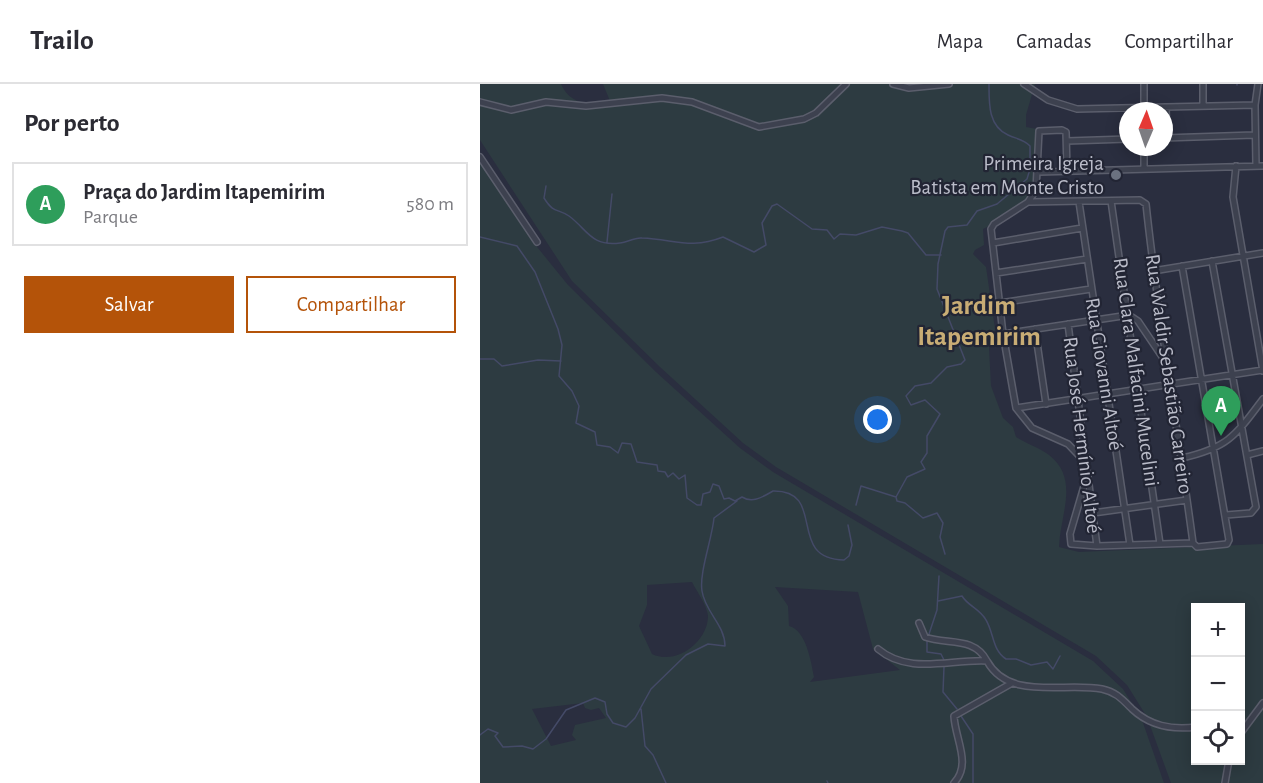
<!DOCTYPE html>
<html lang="pt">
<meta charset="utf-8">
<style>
:root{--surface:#fff;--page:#f2f2f3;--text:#2b2b33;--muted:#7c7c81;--line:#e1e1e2;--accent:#b45309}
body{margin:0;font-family:"Alegreya Sans",sans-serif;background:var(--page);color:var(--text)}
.controls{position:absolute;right:18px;bottom:18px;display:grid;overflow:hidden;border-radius:0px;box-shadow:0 3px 15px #0003}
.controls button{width:54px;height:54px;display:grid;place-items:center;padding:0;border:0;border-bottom:2px solid var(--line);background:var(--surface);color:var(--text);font:30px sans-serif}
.compass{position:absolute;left:639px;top:18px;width:54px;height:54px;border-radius:50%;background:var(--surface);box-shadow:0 3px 15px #0003;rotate:2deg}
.you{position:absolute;left:398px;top:336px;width:21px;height:21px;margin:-15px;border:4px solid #fff;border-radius:50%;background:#1a73e8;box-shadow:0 0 0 9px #1a73e833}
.badge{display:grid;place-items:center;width:39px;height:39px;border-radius:50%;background:var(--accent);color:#fff;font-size:20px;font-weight:700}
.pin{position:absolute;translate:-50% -50px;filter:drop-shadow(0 2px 3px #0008)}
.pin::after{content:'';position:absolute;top:32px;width:21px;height:18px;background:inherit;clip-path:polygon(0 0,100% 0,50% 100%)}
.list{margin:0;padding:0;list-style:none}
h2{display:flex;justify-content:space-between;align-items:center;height:78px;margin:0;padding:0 24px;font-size:26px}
h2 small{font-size:20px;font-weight:400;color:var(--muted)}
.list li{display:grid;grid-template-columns:39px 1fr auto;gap:18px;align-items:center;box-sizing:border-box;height:84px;margin:0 12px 12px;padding:0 12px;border:2px solid var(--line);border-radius:0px}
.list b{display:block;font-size:22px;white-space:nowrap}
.list p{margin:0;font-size:20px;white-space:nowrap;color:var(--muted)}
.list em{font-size:20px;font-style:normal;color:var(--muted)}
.actions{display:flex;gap:12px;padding:18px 24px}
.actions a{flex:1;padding:14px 0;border:2px solid var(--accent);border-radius:0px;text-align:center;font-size:21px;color:var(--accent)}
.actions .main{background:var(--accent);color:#fff}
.icon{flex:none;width:33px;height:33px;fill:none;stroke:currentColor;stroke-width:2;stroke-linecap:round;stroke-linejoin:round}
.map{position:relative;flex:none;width:783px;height:699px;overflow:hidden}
header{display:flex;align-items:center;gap:36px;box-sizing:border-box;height:84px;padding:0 30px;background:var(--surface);border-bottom:2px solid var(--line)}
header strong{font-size:28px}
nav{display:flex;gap:33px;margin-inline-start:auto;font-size:21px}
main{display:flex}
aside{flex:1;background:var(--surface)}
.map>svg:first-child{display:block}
.green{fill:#2d3b41;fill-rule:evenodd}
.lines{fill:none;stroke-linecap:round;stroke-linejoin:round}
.stream{stroke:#444a67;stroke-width:1.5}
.minor-casing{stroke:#5b5e6c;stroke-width:8}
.minor{stroke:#3d414f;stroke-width:5}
.worship-dot{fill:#6b7280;stroke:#222534;stroke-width:2}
.labels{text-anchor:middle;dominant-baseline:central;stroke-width:4.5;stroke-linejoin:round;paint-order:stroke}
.poi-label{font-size:21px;fill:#babcc9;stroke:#222534;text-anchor:end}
.street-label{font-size:21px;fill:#babcc9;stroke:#222534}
.district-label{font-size:27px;font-weight:bold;fill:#c9ad75;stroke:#222534}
</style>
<header>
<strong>Trailo</strong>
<nav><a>Mapa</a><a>Camadas</a><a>Compartilhar</a></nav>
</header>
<main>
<aside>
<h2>Por perto<small></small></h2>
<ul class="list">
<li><span class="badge" style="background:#2e9e5b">A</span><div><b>Praça do Jardim Itapemirim</b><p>Parque</p></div><em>580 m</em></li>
</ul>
<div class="actions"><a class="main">Salvar</a><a>Compartilhar</a></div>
</aside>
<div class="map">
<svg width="783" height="699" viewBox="0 0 783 699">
<rect width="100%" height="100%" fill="#2a2e3f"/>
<path class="green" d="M 0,0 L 81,0 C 91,22 109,20 130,17 L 123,0 L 555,0 L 546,31 L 546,43 L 557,45 C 558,63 563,89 555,106 C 548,120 517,139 503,145 L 504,161 L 495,166 L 493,170 L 506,183 L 515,245 L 509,264 L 511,302 L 523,334 L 533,343 L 536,353 C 547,360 560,364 569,371 C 600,395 580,431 579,463 L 599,468 L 783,460 L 783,699 L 691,699 L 667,633 L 647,601 L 616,572 L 296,383 L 263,359 L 180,283 L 92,197 L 0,56 ZM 716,524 L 760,524 L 760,676 L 716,676 Z
M 0,75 L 53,158 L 88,201 L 176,288 L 260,364 L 293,388 L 613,577 L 643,605 L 662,636 L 684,699 L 0,699 ZM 212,498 C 217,508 227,521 228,532 C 228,557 197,582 172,570 L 159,542 L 167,521 L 167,501 ZM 295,503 L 378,508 L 393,565 L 420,586 L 330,598 L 334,593 C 331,577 326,546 309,542 L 308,522 ZM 103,619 L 105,624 L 111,626 L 119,624 L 126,634 L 95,641 L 92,651 L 96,656 L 71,662 L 52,625 Z"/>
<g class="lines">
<path class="stream" d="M 757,0 L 757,1
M 66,102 L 64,114 C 74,130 77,124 89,132 C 107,145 111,163 140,159 C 147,159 154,153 162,154 C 194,155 210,166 243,153 L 274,168 L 286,161 L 282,139 L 292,122 L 297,120 L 332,145 L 347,146 L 354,155 L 360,150 L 376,151 L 402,143 L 422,147 L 428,149 L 446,171 L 461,171
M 0,153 L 37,162 L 55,188 L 78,245 L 82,261 L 79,292 L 92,307 L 99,322 L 96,339 L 115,348 L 117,361 L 130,363 L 138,369 L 142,359 L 151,360 L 157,378 L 177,381 L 178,387 L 185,388 L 188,393 L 193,389 L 199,395 L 205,391 L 207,414 L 217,421 L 221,421 L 223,410 L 230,408 L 233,400 L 239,402 L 244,415 L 249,414 L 255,417 L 262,413 C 273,420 284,412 293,407 C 348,406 305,475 364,476 L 369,472 L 372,461 L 368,441
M 127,158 L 132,110
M 0,275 L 14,275 L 22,282 L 58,276 L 81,277
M 416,413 L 427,393 L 445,385 L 441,378 L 447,369 L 447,352 L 460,330 L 445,316 L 431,321 L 426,312 L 435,302 L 451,299 L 467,283 L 481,280 L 485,276 L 457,205 L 458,180 L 465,147 L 468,143 L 487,141 L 497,127 L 517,120 L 547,95 L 550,85 L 550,62 C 544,55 536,55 528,51 C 508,42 509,19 509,0
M 376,421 L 381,402 L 416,413 L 417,417 L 425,419 L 443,434 L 457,429 L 463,439 L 460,453 L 465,470
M 458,517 L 482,512 C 488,522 500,525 506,536 C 514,549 512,566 526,575 L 536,575 L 551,581 L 567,578 L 573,585 L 580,572
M 449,550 L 457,526 L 459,492
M 447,557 L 447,568 L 461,570 L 464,576
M 464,583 L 463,608 L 477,625
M 161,625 L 165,662 L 173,671 L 186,699
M 481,632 L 493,650 L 493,699
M 0,651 L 8,645 L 18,649 L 15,652 L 23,663 L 42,662 L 53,665 L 66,655 L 86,626 L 115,614 L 125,618 L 127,630 L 133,639 L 146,643 L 155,634 L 171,605 L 206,571 L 228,560 L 245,562 C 245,541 225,528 222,507 C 219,489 232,455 234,434 L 257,417
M 347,697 L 348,699"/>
<defs>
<path id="minor" d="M 413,0 L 429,4 L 469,0
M 544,0 L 568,16 L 597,25 L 775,21
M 723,0 L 723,22
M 0,18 L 31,26 L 66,18 L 106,22 L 182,14 L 212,18 L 279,43 L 324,35 L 336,29 L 366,0
M 686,24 L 687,54
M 664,25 L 664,0
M 684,54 L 774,51
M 587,57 L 648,55
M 664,63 L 664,83
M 0,73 L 57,158
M 756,82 L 753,113 L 783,287
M 776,82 L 775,21 L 778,0
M 587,86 L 586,48 L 582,46 L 559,47 L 556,106 L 548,118 L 514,140 L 511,145 L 523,250 L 536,324 L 552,344 L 588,360 L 606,379
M 559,88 L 783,82
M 631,117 L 680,460
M 548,118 L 660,116 L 666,120 C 678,234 698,346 713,459
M 599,118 L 650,461
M 513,159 L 602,144
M 732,177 L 776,423 L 771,429 L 746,431
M 673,187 L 783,169
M 516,189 L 607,175
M 520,219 L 611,205
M 588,240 L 617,462
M 555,245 L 566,320
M 523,250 L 649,231 L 658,237 L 683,274
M 536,324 L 783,286
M 767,371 L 783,367
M 702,374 C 748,364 756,351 783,315
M 607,392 L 590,450 L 591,460 L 617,462 L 713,459 L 717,463 L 747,460 L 749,456 L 702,182
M 613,429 L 707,416
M 439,539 L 445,553 C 467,561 494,552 507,577
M 398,565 C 429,591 469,575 507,577 C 529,617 584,598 622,605 C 636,608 642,615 652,625 C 670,642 691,646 716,643
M 760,650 L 783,619
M 474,699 C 492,680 475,655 474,632 L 532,599
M 745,699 L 749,676"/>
</defs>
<use href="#minor" class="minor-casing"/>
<use href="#minor" class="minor"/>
</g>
<circle class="worship-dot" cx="636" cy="91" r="6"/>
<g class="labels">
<g class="poi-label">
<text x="624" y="79">Primeira Igreja<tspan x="624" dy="24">Batista em Monte Cristo</tspan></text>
</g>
<g class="street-label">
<text transform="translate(656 288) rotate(82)">Rua Clara Malfacini Mucelini</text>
<text transform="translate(624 290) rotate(81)">Rua Giovanni Altoé</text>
<text transform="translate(689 290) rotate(82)">Rua Waldir Sebastião Carreiro</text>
<text transform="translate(602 351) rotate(83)">Rua José Hermínio Altoé</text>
</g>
<g class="district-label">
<text x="499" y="221">Jardim<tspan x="499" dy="31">Itapemirim</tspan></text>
</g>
</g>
</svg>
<div class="controls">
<button>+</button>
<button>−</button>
<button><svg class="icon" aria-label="locate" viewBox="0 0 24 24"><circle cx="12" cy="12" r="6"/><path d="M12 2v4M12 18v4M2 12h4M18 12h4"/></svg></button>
</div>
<svg class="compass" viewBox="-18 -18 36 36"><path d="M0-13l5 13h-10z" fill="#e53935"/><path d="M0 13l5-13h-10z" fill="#7c7c81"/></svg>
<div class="you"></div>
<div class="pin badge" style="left:741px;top:352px;background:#2e9e5b">A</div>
</div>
</main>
